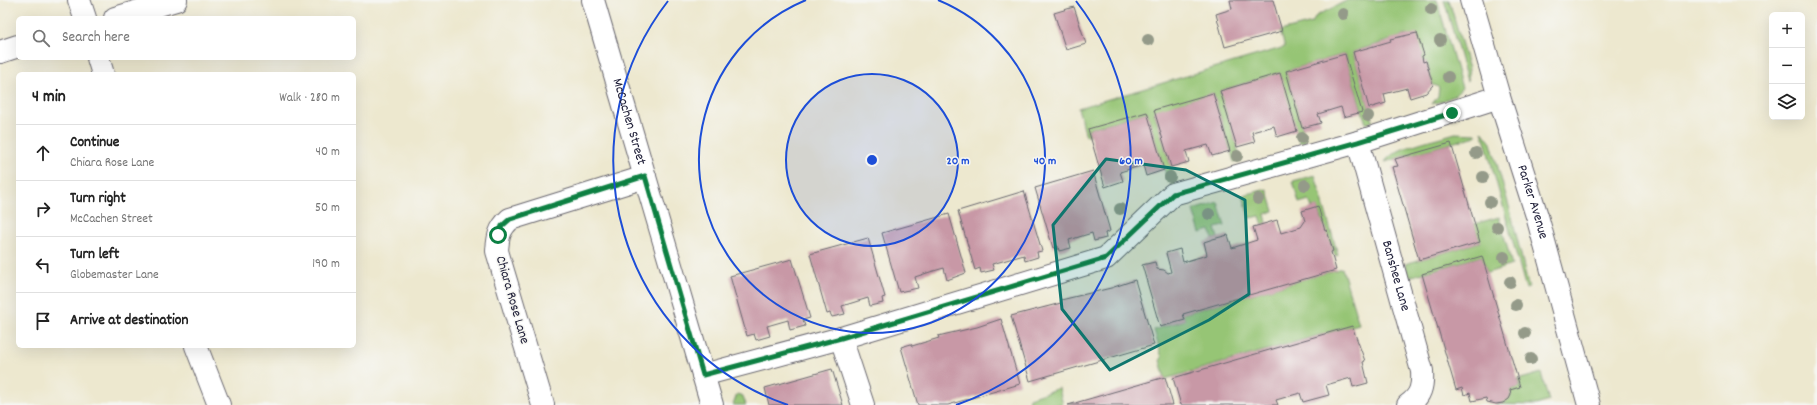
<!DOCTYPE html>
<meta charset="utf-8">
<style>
:root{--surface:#fff;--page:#f2f2f2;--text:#222;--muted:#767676;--line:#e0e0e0}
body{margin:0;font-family:Dekko,sans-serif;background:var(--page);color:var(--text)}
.controls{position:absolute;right:12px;top:12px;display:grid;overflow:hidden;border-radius:6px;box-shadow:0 4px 16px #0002}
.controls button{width:36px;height:36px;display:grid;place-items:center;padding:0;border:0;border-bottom:1px solid var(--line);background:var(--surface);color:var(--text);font:20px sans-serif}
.stop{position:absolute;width:12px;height:12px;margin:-9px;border:3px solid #0b8043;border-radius:50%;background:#fff}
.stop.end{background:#0b8043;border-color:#fff;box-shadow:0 1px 4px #0008}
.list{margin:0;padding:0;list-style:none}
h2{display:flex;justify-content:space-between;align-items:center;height:52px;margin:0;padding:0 16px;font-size:17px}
h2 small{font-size:13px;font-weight:400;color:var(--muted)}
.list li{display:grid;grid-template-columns:26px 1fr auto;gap:12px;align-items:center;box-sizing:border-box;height:56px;padding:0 16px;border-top:1px solid var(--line)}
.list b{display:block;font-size:15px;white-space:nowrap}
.list p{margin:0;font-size:13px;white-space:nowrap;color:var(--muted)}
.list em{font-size:13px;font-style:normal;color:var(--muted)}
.icon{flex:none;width:22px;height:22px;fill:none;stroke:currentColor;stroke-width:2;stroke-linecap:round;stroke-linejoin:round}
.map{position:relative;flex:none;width:1817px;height:405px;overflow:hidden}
.search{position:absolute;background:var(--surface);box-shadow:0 4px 16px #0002;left:16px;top:16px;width:340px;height:44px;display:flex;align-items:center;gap:10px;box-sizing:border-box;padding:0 14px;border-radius:6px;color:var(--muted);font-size:15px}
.panel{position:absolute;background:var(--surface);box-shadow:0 4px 16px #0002;left:16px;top:72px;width:340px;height:276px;border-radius:6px}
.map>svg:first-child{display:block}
.green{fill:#96c574;stroke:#5c7458}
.building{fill:#c898a6}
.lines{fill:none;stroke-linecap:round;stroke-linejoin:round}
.minor-casing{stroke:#69676f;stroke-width:24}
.minor{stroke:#fff;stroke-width:22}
.tree{fill:#949a89}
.route{stroke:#0b8043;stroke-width:5}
.marked{fill:#0f766e;fill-opacity:0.2;stroke:#0f766e;stroke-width:3;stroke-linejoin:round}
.ring{fill:none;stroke:#1d4ed8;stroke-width:2}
.labels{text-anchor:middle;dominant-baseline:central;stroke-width:3;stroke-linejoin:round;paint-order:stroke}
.street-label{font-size:14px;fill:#22223b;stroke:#f6f6f2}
.centre{fill:#1d4ed8;stroke:#f6f6f2;stroke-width:2}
.ring-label{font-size:12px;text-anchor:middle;font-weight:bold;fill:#1d4ed8;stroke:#f6f6f2;stroke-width:3;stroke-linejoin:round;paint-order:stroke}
</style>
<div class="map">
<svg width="1817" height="405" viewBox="0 0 1817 405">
<rect width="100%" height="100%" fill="#f6f6f2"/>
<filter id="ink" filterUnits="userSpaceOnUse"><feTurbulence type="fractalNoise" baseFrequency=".025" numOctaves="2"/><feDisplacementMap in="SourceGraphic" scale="8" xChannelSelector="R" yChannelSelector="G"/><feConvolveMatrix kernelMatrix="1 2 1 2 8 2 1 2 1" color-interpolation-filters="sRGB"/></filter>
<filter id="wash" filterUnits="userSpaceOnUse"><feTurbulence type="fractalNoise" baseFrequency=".012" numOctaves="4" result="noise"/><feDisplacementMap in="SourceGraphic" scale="16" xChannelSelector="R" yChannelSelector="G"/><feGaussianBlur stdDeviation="0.9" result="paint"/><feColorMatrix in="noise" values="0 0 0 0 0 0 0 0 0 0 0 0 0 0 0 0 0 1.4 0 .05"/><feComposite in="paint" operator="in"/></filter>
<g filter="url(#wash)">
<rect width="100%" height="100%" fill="#ede8cf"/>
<path class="green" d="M 1348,0 L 1437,0 L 1462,88 C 1454,98 1444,100 1432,104 L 1438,96 L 1439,88 L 1437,86 L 1433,85 L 1426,61 L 1423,62 L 1422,56 L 1424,55 L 1406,35 L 1353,52 L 1373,121 L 1366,124 L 1345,54 L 1286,71 L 1306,141 L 1300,143 L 1279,73 L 1220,91 L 1241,160 L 1234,162 L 1213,93 L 1154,111 L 1175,180 L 1168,182 L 1147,112 L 1088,129 L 1089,135 L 1086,136 L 1078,108 L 1285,47 L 1280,31 L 1312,23 L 1316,16 Z
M 1444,0 L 1449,0 L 1469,69 L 1467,81 Z
M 1482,131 L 1491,143 L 1511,213 L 1529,288 L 1526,289 Z
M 1455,133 L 1476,134 L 1476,136 L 1385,162 C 1395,146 1437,139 1455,133 Z
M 1315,175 L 1338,255 L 1335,256 L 1318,207 L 1312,208 L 1309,200 L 1299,203 L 1293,181 Z
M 1267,189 L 1274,211 L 1265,214 L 1267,223 L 1263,225 L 1260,216 L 1249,218 L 1243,195 Z
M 1218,202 L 1225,226 L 1215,228 L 1218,238 L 1213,239 L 1210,230 L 1200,233 L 1193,210 Z
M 1499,217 L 1512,265 L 1487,273 L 1482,256 L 1409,277 L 1405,264 L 1480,242 L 1474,224 Z
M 1342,268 L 1359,324 L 1165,379 L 1160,360 L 1162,358 L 1154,330 L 1185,320 L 1183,314 Z
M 1541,373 L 1549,401 L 1536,405 L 1496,404 C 1503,403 1507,401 1511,395 L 1510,390 L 1520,387 L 1518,380 Z
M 1059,388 L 1063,405 L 1031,405 L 1029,398 Z
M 737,394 L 743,396 L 746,405 L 733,405 Z"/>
<g id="blocks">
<path class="building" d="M 1230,0 L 1273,0 L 1282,31 L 1225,47 L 1216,14 L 1232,9 Z
M 1074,7 L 1086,44 L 1066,50 L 1054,13 Z
M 1417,33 L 1424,55 L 1422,56 L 1423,62 L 1426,61 L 1433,85 L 1426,93 L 1410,98 L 1407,88 L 1384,94 L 1386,103 L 1369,108 L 1353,52 L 1391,41 L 1390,39 Z
M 1345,54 L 1362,112 L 1344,117 L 1341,107 L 1318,114 L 1321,123 L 1302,128 L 1286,71 Z
M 1280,73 L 1297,131 L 1277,137 L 1274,126 L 1252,132 L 1255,142 L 1237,147 L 1220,91 Z
M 1213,93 L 1230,151 L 1212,156 L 1208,145 L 1186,151 L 1189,162 L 1171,167 L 1154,110 Z
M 1147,112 L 1164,170 L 1146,176 L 1143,165 L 1120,172 L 1123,181 L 1105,187 L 1088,129 Z
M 1451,143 L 1480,242 L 1419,260 L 1392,167 L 1398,166 L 1395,159 Z
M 1093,171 L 1110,231 L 1105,233 L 1106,238 L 1094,241 L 1092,233 L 1069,240 L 1071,248 L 1059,251 L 1058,246 L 1053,248 L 1035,188 Z
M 1024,191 L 1042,251 L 1037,252 L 1038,257 L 1025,261 L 1024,255 L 992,264 L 994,270 L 981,273 L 980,268 L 975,270 L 958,211 Z
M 1318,206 L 1325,231 L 1327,230 L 1333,251 L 1331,252 L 1336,270 L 1183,314 L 1185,320 L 1160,327 L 1142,265 L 1155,262 L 1157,269 L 1164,270 L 1168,273 L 1171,272 L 1166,253 L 1180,249 L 1183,262 L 1207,255 L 1204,242 L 1213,239 L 1228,235 L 1232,248 L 1257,240 L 1253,227 L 1267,223 L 1277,220 L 1281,233 L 1301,227 L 1305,221 L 1302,211 Z
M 949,214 L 966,273 L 947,280 L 944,268 L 930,272 L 915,277 L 918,288 L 899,292 L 882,233 Z
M 868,238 L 885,297 L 882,298 L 883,303 L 870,306 L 868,298 L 842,306 L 845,314 L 832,317 L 830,313 L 827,314 L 810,254 Z
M 1482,256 L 1520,387 L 1510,390 L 1511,395 L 1509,399 L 1503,403 L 1496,404 L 1487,402 L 1486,398 L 1472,401 L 1470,393 L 1464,395 L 1462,388 L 1456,390 L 1422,274 Z
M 792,259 L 810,318 L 803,320 L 805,326 L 790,330 L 788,320 L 767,326 L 770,336 L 756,340 L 754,334 L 747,336 L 730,276 Z
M 1135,280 L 1154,345 L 1030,381 L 1011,316 L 1061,303 L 1061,300 L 1111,288 Z
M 1001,319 L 1020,384 L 948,405 L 918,405 L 901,347 L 911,344 L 912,346 L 939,338 L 938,336 L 977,327 Z
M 1352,326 L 1365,361 L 1363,362 L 1368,383 L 1353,387 L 1351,378 L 1326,385 L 1329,395 L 1303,402 L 1300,393 L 1276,400 L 1278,405 L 1181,405 L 1173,378 Z
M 832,369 L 843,405 L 769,405 L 765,388 Z
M 1165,377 L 1173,405 L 1068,405 Z"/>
</g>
</g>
<g filter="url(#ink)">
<use href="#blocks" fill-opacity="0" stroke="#69676f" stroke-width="1"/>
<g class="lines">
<defs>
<g id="minor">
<path d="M 79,0 L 85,18"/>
<path id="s1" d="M 593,0 L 712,405"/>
<path id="s2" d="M 1471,0 L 1499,97 L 1537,216 L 1589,405"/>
<path d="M 115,18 L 176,0"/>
<path d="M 0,52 L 18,46"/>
<path d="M 98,58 L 103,74"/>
<path id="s3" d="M 1358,142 L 1422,371 C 1423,386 1421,396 1408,405"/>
<path d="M 841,338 L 863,405"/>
<path d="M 196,346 L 219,405"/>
<path d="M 703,375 L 841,338 L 1106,258 L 1173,194 L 1358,142 L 1499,97"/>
<path d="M 543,405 L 497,251 C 498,237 499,229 510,219 L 645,177"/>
</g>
</defs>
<use href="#minor" class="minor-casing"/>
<use href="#minor" class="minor"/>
</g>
<g class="tree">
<circle cx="1431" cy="9" r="6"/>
<circle cx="1343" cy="14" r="6"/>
<circle cx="1148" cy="40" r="6"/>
<circle cx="1440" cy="40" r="6"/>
<circle cx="1448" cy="77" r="6"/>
<circle cx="1368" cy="116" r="6"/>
<circle cx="1302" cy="138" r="6"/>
<circle cx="1476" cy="153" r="6"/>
<circle cx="1237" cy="156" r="6"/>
<circle cx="1170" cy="177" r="6"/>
<circle cx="1483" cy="177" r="6"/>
<circle cx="1305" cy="185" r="6"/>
<circle cx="1258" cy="199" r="6"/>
<circle cx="1490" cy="202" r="6"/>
<circle cx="1120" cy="209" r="6"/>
<circle cx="1209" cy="214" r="6"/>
<circle cx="1497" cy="227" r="6"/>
<circle cx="1504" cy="257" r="6"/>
<circle cx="1510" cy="282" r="6"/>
<circle cx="1516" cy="305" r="6"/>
<circle cx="1525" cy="333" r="6"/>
<circle cx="1531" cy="359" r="6"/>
</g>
</g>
<g class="lines" filter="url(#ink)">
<path class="route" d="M 498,235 L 502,226 L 510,219 L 645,176 L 703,375 L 841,338 L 1106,258 L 1173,194 L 1358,142 L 1452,113"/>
</g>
<path class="marked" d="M 1106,159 L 1186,170 L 1245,200 L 1249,294 L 1209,320 L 1110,370 L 1062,309 L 1053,225 Z"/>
<circle cx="872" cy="160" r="86" fill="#1d4ed8" fill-opacity=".12"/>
<g class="ring">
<circle cx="872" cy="160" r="86"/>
<path d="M938 0A173 173 0 1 1 806 0"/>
<path d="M788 405A259 259 0 0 1 668 1M1076 1A259 259 0 0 1 956 405"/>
</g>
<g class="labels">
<g class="street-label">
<text stroke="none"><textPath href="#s1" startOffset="127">McCachen Street</textPath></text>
<text stroke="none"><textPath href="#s2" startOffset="211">Parker Avenue</textPath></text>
<text stroke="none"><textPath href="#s3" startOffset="139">Banshee Lane</textPath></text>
<text transform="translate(512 300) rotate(74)">Chiara Rose Lane</text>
</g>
</g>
<circle cx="872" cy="160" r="6" class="centre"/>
<g class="ring-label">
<text x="958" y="164">20 m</text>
<text x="1045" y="164">40 m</text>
<text x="1131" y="164">60 m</text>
</g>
</svg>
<div class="controls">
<button>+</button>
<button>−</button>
<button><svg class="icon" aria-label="layers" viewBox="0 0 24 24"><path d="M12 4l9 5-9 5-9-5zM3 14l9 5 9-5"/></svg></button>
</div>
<div class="stop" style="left:498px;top:235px"></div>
<div class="stop end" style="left:1452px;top:113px"></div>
<div class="search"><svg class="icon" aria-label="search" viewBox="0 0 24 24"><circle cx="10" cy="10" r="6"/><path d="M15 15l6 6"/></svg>Search here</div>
<section class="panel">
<h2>4 min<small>Walk · 280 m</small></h2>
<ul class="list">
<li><svg class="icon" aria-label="ahead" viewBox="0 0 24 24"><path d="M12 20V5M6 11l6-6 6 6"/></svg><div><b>Continue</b><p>Chiara Rose Lane</p></div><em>40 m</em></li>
<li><svg class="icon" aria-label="right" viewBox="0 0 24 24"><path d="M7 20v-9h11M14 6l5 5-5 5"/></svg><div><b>Turn right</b><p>McCachen Street</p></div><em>50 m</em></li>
<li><svg class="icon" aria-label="left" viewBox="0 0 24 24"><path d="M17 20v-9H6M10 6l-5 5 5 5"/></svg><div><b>Turn left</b><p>Globemaster Lane</p></div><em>190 m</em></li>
<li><svg class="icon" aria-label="arrive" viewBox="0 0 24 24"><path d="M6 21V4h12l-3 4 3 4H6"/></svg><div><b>Arrive at destination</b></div></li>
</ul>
</section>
</div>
